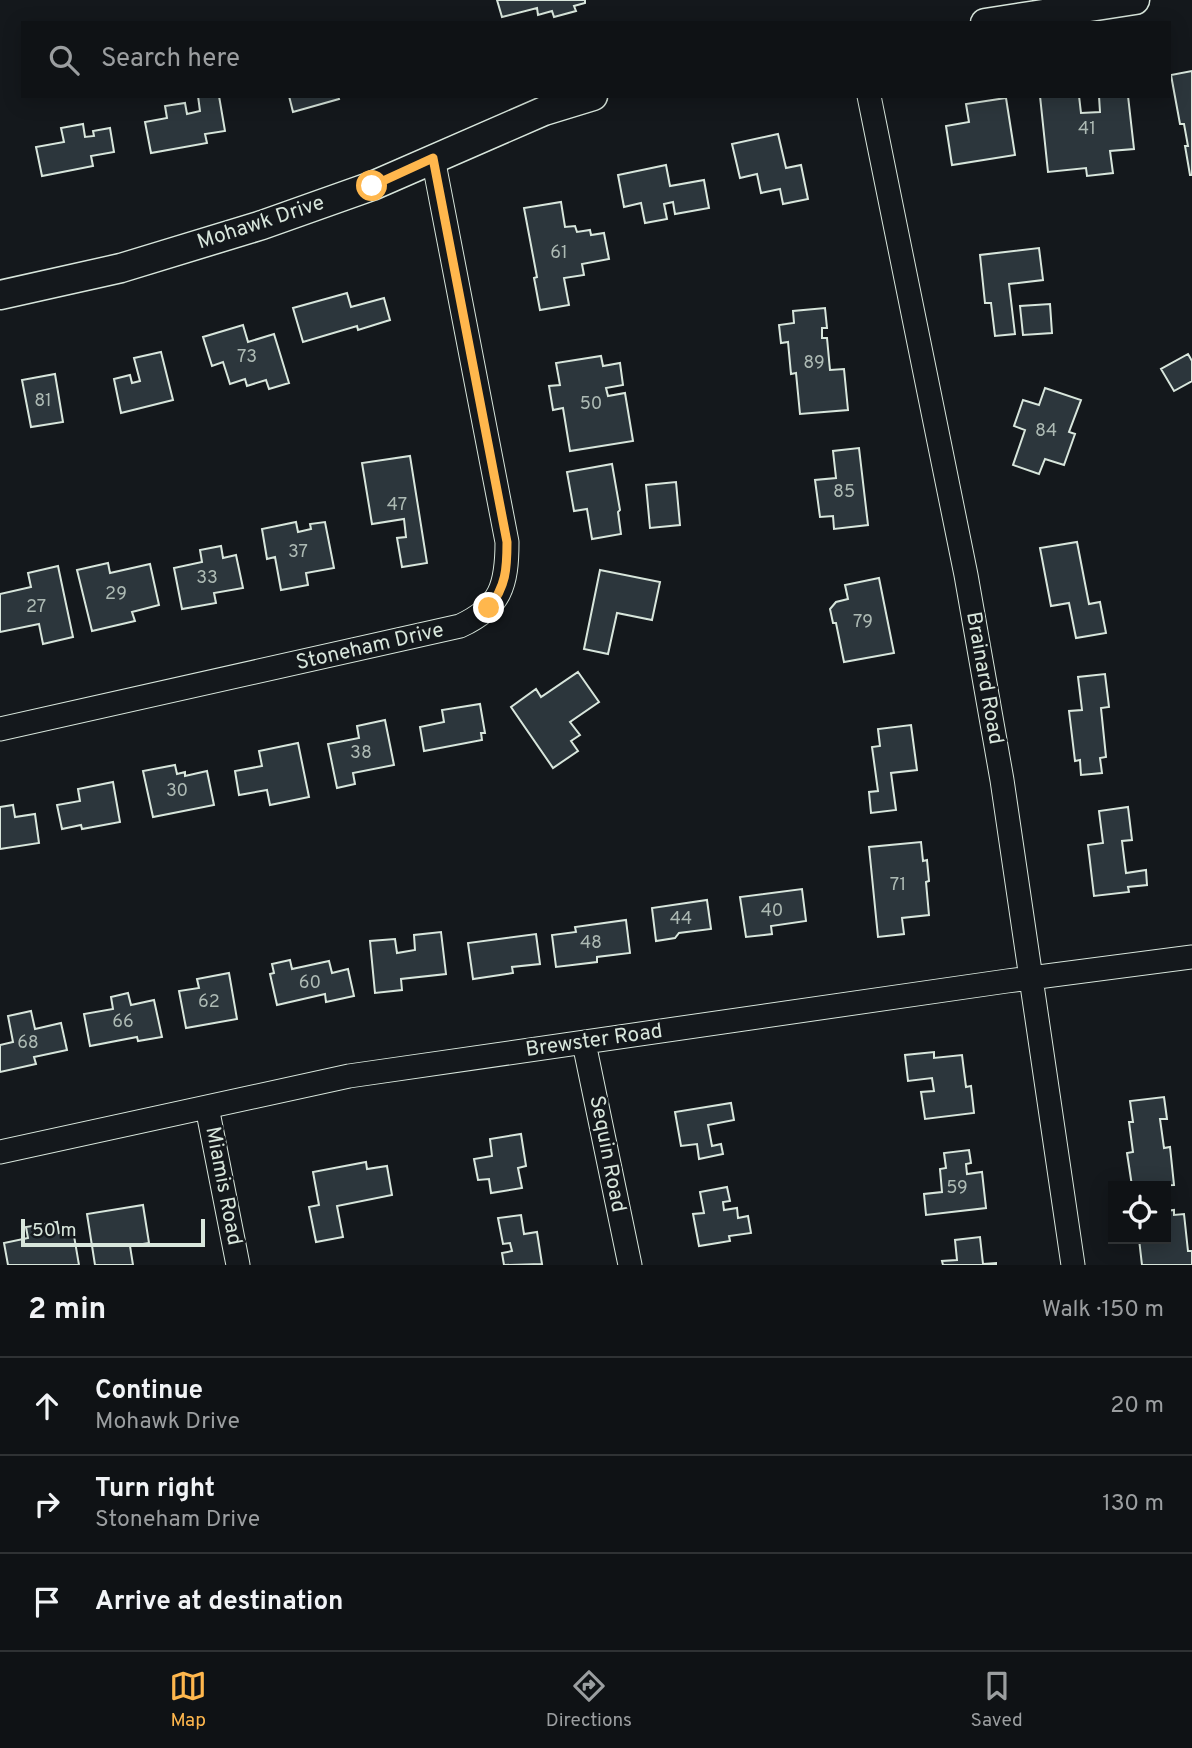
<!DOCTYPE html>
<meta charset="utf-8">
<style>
:root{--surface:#0f1215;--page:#1d2022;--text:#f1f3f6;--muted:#9b9ea0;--line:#2f3234;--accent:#ffb74d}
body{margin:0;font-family:Overpass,sans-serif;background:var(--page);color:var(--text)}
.controls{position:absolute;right:21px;bottom:21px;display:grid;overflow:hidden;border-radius:0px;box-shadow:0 4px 18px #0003}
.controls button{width:63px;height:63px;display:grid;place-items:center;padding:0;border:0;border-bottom:2px solid var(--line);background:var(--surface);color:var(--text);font:35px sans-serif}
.scale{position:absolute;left:21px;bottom:18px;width:184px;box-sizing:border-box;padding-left:7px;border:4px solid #d8e6dc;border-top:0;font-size:19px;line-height:24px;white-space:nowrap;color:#d8e6dc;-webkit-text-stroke:5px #14181c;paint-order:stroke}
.stop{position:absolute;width:21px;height:21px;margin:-16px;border:5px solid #ffb74d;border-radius:50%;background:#fff}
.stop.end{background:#ffb74d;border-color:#fff;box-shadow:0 2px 7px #0008}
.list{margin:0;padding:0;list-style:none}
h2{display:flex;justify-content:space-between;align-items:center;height:91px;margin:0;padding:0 28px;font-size:30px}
h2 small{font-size:23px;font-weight:400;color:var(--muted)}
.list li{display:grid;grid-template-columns:46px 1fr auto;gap:21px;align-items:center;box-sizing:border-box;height:98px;padding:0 28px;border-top:2px solid var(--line)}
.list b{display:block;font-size:26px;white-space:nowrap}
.list p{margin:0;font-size:23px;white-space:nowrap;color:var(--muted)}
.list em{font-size:23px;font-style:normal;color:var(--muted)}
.icon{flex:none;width:38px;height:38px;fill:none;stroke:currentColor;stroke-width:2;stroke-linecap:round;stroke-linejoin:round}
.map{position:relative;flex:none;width:1192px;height:1265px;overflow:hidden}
.search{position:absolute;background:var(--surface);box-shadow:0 4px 18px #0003;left:21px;right:21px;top:21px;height:77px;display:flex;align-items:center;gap:18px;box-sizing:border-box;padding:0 24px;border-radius:0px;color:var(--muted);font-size:26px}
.sheet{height:385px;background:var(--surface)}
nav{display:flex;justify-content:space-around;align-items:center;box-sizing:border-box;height:98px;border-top:2px solid var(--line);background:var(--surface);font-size:19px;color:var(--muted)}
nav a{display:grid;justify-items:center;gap:4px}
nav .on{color:var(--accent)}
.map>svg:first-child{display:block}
.building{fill:#2c363c;stroke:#d8e6dc;stroke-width:2}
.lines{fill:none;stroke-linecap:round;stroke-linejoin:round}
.minor-casing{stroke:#d8e6dc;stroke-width:25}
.tertiary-casing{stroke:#d8e6dc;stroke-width:31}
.minor{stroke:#14181c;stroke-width:23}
.tertiary{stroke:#14181c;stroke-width:28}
.route{stroke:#ffb74d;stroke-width:9}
.labels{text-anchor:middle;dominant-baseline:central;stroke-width:5;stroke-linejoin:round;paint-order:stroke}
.number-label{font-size:18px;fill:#adbab4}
.street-label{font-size:21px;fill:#d8e6dc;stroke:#14181c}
</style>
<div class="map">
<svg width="1192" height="1265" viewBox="0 0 1192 1265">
<rect width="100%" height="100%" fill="#14181c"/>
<path class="building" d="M 497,0 L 585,0 L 585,3 L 574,6 L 576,11 L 554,17 L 552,11 L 538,15 L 537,8 L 502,17 Z
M 1192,71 L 1192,175 L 1190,175 L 1185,146 L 1188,146 L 1184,124 L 1180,124 L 1171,75 Z
M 198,96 L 219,96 L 225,131 L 205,134 L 207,143 L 151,153 L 145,122 L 167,118 L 165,106 L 185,103 L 187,114 L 200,111 Z
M 289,96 L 338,96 L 339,99 L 293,112 Z
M 1040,96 L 1079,96 L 1081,113 L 1100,112 L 1099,96 L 1128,96 L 1134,149 L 1110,151 L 1113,173 L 1087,176 L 1086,168 L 1048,172 Z
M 1006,98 L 1015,155 L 952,165 L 946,126 L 969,122 L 966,104 Z
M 83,124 L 85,137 L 94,136 L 93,131 L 110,128 L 114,152 L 91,156 L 93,166 L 42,176 L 36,147 L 64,142 L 61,128 Z
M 778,134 L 786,168 L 801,165 L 808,199 L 783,204 L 780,189 L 761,193 L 757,174 L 740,178 L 732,144 Z
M 666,165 L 670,186 L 704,180 L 709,208 L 675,214 L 673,202 L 664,204 L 667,219 L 645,223 L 641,203 L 624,207 L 618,175 Z
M 561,202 L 565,227 L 575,226 L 577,232 L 590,230 L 591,235 L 604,233 L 609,259 L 582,264 L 584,275 L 564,278 L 569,305 L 540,310 L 534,278 L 537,277 L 524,208 Z
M 1039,248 L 1043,280 L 1009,284 L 1015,334 L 995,336 L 991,303 L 985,303 L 980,255 Z
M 347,293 L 351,307 L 384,298 L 390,320 L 358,330 L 357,326 L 303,342 L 293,308 Z
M 1050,304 L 1052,333 L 1023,335 L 1020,306 Z
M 825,308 L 827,328 L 822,328 L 822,338 L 827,338 L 830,370 L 844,369 L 848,410 L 800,414 L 796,373 L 791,374 L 788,342 L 781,343 L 779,325 L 794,323 L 793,311 Z
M 243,325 L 248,342 L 274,334 L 289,383 L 269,389 L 266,380 L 247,386 L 245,379 L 230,384 L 223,362 L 212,366 L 203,337 Z
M 161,352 L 173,400 L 121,413 L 114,379 L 130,375 L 132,383 L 140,381 L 134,358 Z
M 1188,354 L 1192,361 L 1192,381 L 1174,391 L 1161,369 Z
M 601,356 L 603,366 L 620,363 L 623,385 L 606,388 L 608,396 L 625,393 L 633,441 L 570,451 L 563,408 L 553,410 L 549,386 L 560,385 L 556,363 Z
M 55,374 L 63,422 L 31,427 L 22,380 Z
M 1045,388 L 1081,400 L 1069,432 L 1075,434 L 1064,465 L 1045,459 L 1039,474 L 1013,465 L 1025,430 L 1014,426 L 1023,400 L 1039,405 Z
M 859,448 L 868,525 L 834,529 L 833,516 L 820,517 L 815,480 L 836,478 L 833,451 Z
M 410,456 L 427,563 L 402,567 L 397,538 L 406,537 L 404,519 L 372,524 L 362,463 Z
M 612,464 L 620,510 L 618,512 L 621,534 L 592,539 L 587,509 L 574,511 L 567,472 Z
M 676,482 L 680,525 L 650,528 L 646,485 Z
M 296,522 L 298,532 L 311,529 L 310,524 L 325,522 L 334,568 L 306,573 L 308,585 L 281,590 L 275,557 L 267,559 L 262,529 Z
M 1077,542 L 1089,604 L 1100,602 L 1106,633 L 1076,638 L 1069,603 L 1051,606 L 1040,548 Z
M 221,546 L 223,558 L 236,555 L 243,588 L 214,593 L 216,603 L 182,609 L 174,568 L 202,562 L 200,550 Z
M 108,563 L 110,573 L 150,564 L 159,605 L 132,612 L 135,621 L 92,631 L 77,570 Z
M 58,566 L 73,637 L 43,644 L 39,624 L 0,632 L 0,594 L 31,587 L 28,573 Z
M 600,570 L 660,582 L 652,620 L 617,613 L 608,654 L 584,649 Z
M 879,578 L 894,653 L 844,662 L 836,623 L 833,623 L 830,609 L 836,602 L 848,599 L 845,585 Z
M 578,672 L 599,702 L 570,722 L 580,735 L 571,741 L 578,751 L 553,768 L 511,707 L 536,689 L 541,697 Z
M 1105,674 L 1109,707 L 1101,708 L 1106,757 L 1100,758 L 1102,773 L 1081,775 L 1080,760 L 1075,761 L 1069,711 L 1082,710 L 1078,677 Z
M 480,704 L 485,733 L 481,733 L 482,740 L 424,751 L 420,727 L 444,722 L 442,710 Z
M 385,720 L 394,765 L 353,773 L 355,784 L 337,788 L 328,744 L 359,738 L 357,726 Z
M 911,725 L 917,770 L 891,773 L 896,810 L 871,813 L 869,792 L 878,791 L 872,747 L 880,746 L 878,729 Z
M 298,743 L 309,797 L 270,805 L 267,790 L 239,795 L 235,771 L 262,766 L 259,751 Z
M 175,765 L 177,774 L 185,772 L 185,776 L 207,771 L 214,805 L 153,817 L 143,771 Z
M 113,782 L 120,822 L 82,829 L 81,825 L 62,829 L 57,805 L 80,801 L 78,789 Z
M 13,805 L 15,817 L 35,814 L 39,843 L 0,849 L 0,807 Z
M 1128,807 L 1132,840 L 1122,841 L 1126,873 L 1146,870 L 1147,885 L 1128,887 L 1129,892 L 1094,896 L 1088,845 L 1103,843 L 1099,811 Z
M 921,842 L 923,861 L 927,860 L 929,881 L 926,882 L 929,915 L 902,918 L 904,934 L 878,937 L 869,847 Z
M 802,889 L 806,921 L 771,926 L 772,934 L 746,937 L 740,897 Z
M 707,900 L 711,929 L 679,933 L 675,938 L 656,941 L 652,908 Z
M 626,920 L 630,953 L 597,957 L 597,962 L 556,967 L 552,935 L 576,932 L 575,927 Z
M 441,932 L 446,974 L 401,979 L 402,990 L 375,993 L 370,941 L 395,939 L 397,953 L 415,950 L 414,935 Z
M 536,934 L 540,964 L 512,967 L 513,973 L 473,979 L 468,943 Z
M 290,960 L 292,969 L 329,961 L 332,973 L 348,969 L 354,996 L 326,1002 L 325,994 L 277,1005 L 270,974 L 274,973 L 272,964 Z
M 229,973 L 237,1019 L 186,1028 L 179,991 L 199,988 L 197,979 Z
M 128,993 L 131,1005 L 154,1000 L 162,1037 L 138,1041 L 137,1037 L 90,1046 L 84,1014 L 113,1009 L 111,997 Z
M 31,1011 L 35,1029 L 61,1023 L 67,1050 L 34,1057 L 36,1064 L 0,1072 L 0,1045 L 13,1042 L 8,1016 Z
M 934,1052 L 934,1058 L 962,1055 L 966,1087 L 971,1086 L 974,1113 L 925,1119 L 921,1092 L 934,1091 L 932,1078 L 908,1081 L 905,1055 Z
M 1164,1097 L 1167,1119 L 1160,1119 L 1164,1148 L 1170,1147 L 1174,1185 L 1132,1186 L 1127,1153 L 1133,1152 L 1129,1122 L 1133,1122 L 1130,1101 Z
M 731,1103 L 734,1120 L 708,1125 L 712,1146 L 721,1144 L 723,1154 L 699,1159 L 697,1144 L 681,1146 L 675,1112 Z
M 521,1134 L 526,1166 L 518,1168 L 522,1188 L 491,1193 L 489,1179 L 478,1180 L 474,1159 L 492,1156 L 490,1139 Z
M 969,1150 L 971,1163 L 966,1164 L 967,1174 L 982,1172 L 986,1208 L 926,1215 L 924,1194 L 942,1192 L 940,1169 L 946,1168 L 944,1153 Z
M 366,1162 L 367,1169 L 387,1166 L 392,1195 L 337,1206 L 343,1237 L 316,1242 L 309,1207 L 319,1205 L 313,1172 Z
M 727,1187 L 730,1201 L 723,1202 L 724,1210 L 737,1208 L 738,1218 L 748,1216 L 751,1233 L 729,1236 L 730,1241 L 699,1246 L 693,1214 L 704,1213 L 700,1192 Z
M 143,1205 L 149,1243 L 130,1246 L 133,1265 L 95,1265 L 87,1214 Z
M 1174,1210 L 1174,1215 L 1184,1214 L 1188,1251 L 1192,1251 L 1192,1265 L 1142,1265 L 1139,1239 L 1166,1239 L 1166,1211 Z
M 521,1215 L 524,1234 L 537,1232 L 542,1264 L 504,1265 L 502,1253 L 512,1251 L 510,1243 L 503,1244 L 498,1218 Z
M 57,1222 L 59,1233 L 73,1230 L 79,1265 L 8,1265 L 4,1243 L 28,1238 L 26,1227 Z
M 980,1237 L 983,1264 L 996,1263 L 996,1265 L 943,1265 L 942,1261 L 957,1260 L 955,1240 Z"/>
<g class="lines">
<defs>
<path id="minor" d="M 869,96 L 966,575 L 1002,780 L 1073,1265
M 0,729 L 460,626 C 501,607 507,585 507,542 L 433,158
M 584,1043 L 630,1265
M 207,1107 L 238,1265
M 0,1152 L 349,1076 L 1007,981 L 1192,957"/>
<path id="tertiary" d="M 985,23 L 1135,0
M 0,295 L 121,268 L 262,225 L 372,186 L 544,111 L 593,96"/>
</defs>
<use href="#minor" class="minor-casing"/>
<use href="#tertiary" class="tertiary-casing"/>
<use href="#minor" class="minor"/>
<use href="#tertiary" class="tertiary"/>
</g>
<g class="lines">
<path class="route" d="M 372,186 L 433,158 L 507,542 C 507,569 506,586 489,608"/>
</g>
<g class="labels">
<g class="number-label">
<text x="1087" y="129">41</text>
<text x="559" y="253">61</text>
<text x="247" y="357">73</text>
<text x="814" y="363">89</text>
<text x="43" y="401">81</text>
<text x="591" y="404">50</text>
<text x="1046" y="431">84</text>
<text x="844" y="492">85</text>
<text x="397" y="505">47</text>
<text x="298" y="552">37</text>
<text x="207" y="578">33</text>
<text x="116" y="594">29</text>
<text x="36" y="607">27</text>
<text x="863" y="622">79</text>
<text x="361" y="753">38</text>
<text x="177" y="791">30</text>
<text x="898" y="885">71</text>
<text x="772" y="911">40</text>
<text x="681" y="919">44</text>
<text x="591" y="943">48</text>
<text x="310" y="983">60</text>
<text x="209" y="1002">62</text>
<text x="123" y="1022">66</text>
<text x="28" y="1043">68</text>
<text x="957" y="1188">59</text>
</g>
<g class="street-label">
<text transform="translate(261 223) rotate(-18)">Mohawk Drive</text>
<text transform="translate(370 647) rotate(-13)">Stoneham Drive</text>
<text transform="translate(984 678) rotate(80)">Brainard Road</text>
<text transform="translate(594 1041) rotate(-8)">Brewster Road</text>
<text transform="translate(607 1154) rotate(79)">Sequin Road</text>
<text transform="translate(223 1186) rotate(79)">Miamis Road</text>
</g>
</g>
</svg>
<div class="controls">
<button><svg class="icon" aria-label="locate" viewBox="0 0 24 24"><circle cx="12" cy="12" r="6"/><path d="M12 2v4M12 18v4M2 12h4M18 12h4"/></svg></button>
</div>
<div class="scale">50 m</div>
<div class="stop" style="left:372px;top:186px"></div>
<div class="stop end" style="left:489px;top:608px"></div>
<div class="search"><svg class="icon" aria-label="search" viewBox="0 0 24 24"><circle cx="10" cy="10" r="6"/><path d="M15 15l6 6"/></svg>Search here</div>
</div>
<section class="sheet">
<h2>2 min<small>Walk · 150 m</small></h2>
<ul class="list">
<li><svg class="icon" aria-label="ahead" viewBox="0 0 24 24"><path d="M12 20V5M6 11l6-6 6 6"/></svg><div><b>Continue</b><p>Mohawk Drive</p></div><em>20 m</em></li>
<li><svg class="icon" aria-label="right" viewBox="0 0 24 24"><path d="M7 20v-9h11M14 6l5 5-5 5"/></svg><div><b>Turn right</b><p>Stoneham Drive</p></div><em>130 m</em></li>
<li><svg class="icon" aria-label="arrive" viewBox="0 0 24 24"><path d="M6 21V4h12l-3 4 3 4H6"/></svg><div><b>Arrive at destination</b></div></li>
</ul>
</section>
<nav>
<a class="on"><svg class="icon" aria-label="map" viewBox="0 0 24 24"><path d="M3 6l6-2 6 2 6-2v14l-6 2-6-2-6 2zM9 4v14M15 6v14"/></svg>Map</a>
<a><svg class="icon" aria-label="directions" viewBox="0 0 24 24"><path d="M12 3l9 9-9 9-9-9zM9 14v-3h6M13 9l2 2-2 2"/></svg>Directions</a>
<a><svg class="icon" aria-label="saved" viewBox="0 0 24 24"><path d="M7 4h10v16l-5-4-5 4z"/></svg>Saved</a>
</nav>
